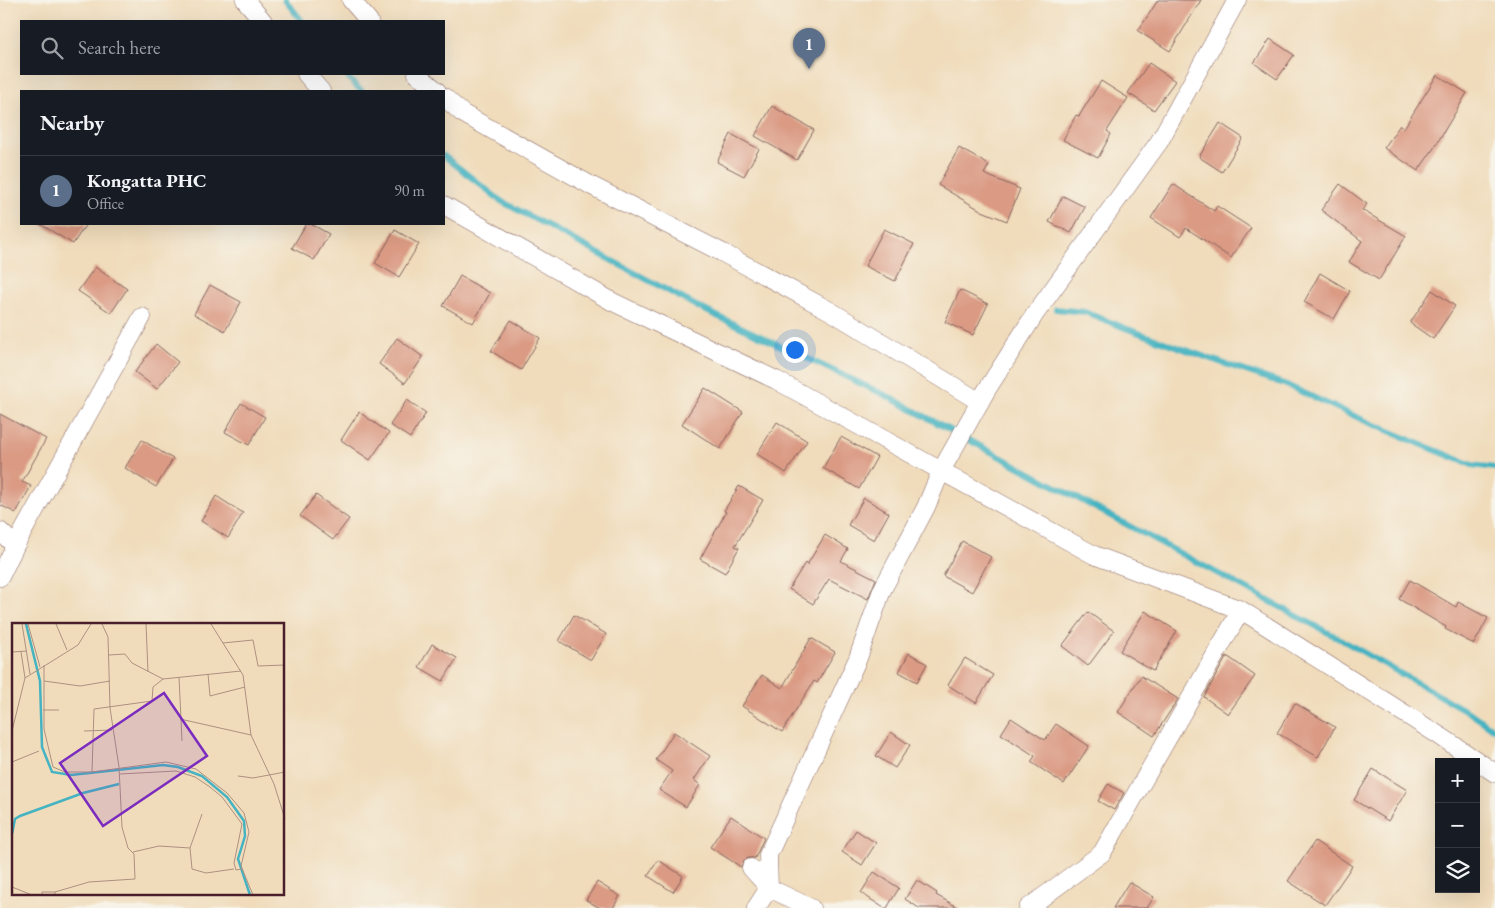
<!DOCTYPE html>
<meta charset="utf-8">
<style>
:root{--surface:#171b24;--page:#242831;--text:#f1f3f6;--muted:#9ea1a6;--line:#363941;--accent:#0b8043}
body{margin:0;font-family:"EB Garamond",serif;background:var(--page);color:var(--text)}
.controls{position:absolute;right:15px;bottom:15px;display:grid;overflow:hidden;border-radius:0px;box-shadow:0 5px 20px #0002}
.controls button{width:45px;height:45px;display:grid;place-items:center;padding:0;border:0;border-bottom:1px solid var(--line);background:var(--surface);color:var(--text);font:25px sans-serif}
.you{position:absolute;left:794px;top:349px;width:18px;height:18px;margin:-12px;border:4px solid #fff;border-radius:50%;background:#1a73e8;box-shadow:0 0 0 8px #1a73e833}
.badge{display:grid;place-items:center;width:32px;height:32px;border-radius:50%;background:var(--accent);color:#fff;font-size:16px;font-weight:700}
.pin{position:absolute;translate:-50% -41px;filter:drop-shadow(0 1px 2px #0008)}
.pin::after{content:'';position:absolute;top:26px;width:18px;height:15px;background:inherit;clip-path:polygon(0 0,100% 0,50% 100%)}
.list{margin:0;padding:0;list-style:none}
h2{display:flex;justify-content:space-between;align-items:center;height:65px;margin:0;padding:0 20px;font-size:21px}
h2 small{font-size:16px;font-weight:400;color:var(--muted)}
.list li{display:grid;grid-template-columns:32px 1fr auto;gap:15px;align-items:center;box-sizing:border-box;height:70px;padding:0 20px;border-top:1px solid var(--line)}
.list b{display:block;font-size:19px;white-space:nowrap}
.list p{margin:0;font-size:16px;white-space:nowrap;color:var(--muted)}
.list em{font-size:16px;font-style:normal;color:var(--muted)}
.icon{flex:none;width:28px;height:28px;fill:none;stroke:currentColor;stroke-width:2;stroke-linecap:round;stroke-linejoin:round}
.map{position:relative;flex:none;width:1495px;height:908px;overflow:hidden}
.search{position:absolute;background:var(--surface);box-shadow:0 5px 20px #0002;left:20px;top:20px;width:425px;height:55px;display:flex;align-items:center;gap:12px;box-sizing:border-box;padding:0 18px;border-radius:0px;color:var(--muted);font-size:19px}
.panel{position:absolute;background:var(--surface);box-shadow:0 5px 20px #0002;left:20px;top:90px;width:425px;height:135px;border-radius:0px}
.map>svg:first-child{display:block}
.lines{fill:none;stroke-linecap:round;stroke-linejoin:round}
.stream{stroke:#45b3c1;stroke-width:6}
.building{fill:#da9a83}
.minor-casing{stroke:#84615d;stroke-width:19}
.minor{stroke:#fff;stroke-width:18}
.inset-river{fill:none;stroke:#45b3c1;stroke-width:2.5}
.inset-road{fill:none;stroke:#ae9081;stroke-width:1}
.view{fill:#7b2cbf;fill-opacity:0.15;stroke:#7b2cbf;stroke-width:2.5}
.inset-edge{fill:none;stroke:#4a1f2b;stroke-width:2.5}
</style>
<div class="map">
<svg width="1495" height="908" viewBox="0 0 1495 908">
<rect width="100%" height="100%" fill="#f7f3e8"/>
<filter id="ink" filterUnits="userSpaceOnUse"><feTurbulence type="fractalNoise" baseFrequency=".02" numOctaves="2"/><feDisplacementMap in="SourceGraphic" scale="10" xChannelSelector="R" yChannelSelector="G"/><feConvolveMatrix kernelMatrix="1 2 1 2 8 2 1 2 1" color-interpolation-filters="sRGB"/></filter>
<filter id="wash" filterUnits="userSpaceOnUse"><feTurbulence type="fractalNoise" baseFrequency=".0096" numOctaves="4" result="noise"/><feDisplacementMap in="SourceGraphic" scale="20" xChannelSelector="R" yChannelSelector="G"/><feGaussianBlur stdDeviation="1.12" result="paint"/><feColorMatrix in="noise" values="0 0 0 0 0 0 0 0 0 0 0 0 0 0 0 0 0 1.4 0 .05"/><feComposite in="paint" operator="in"/></filter>
<g filter="url(#wash)">
<rect width="100%" height="100%" fill="#f0dcbb"/>
<g class="lines">
<path class="stream" d="M 285,0 L 302,21
M 345,74 L 356,86 L 362,91
M 444,156 L 501,201 L 700,308 L 885,395 L 1340,639 L 1470,713 L 1495,730
M 1056,309 L 1085,312 L 1125,328 L 1225,364 L 1284,384 L 1370,423 L 1425,446 L 1472,465 L 1495,468"/>
</g>
<g id="blocks">
<path class="building" d="M 1158,0 L 1201,0 L 1170,51 L 1138,31 Z
M 1270,39 L 1294,55 L 1277,79 L 1254,63 Z
M 1149,63 L 1175,81 L 1154,110 L 1128,93 Z
M 1437,75 L 1467,93 L 1434,148 L 1418,171 L 1384,148 L 1400,125 L 1404,128 Z
M 1101,81 L 1128,98 L 1107,131 L 1111,134 L 1098,158 L 1063,140 L 1076,115 L 1079,116 Z
M 772,106 L 814,130 L 797,160 L 755,136 Z
M 1220,123 L 1243,138 L 1222,172 L 1199,157 Z
M 731,134 L 759,149 L 744,176 L 717,162 Z
M 959,148 L 989,165 L 984,174 L 1020,189 L 1007,221 L 982,211 L 938,185 Z
M 1173,184 L 1214,211 L 1217,206 L 1251,228 L 1231,258 L 1186,228 L 1180,237 L 1151,218 Z
M 1340,184 L 1367,204 L 1362,210 L 1406,236 L 1379,280 L 1349,262 L 1362,241 L 1321,210 Z
M 1063,196 L 1085,207 L 1071,233 L 1049,222 Z
M 40,224 L 86,224 L 73,244 Z
M 306,224 L 311,224 L 329,234 L 314,260 L 292,248 Z
M 884,229 L 914,244 L 895,281 L 865,266 Z
M 395,230 L 419,244 L 399,277 L 375,263 Z
M 95,267 L 127,289 L 111,313 L 78,291 Z
M 1320,273 L 1350,291 L 1334,319 L 1304,302 Z
M 460,276 L 490,293 L 473,323 L 443,306 Z
M 210,285 L 241,302 L 225,331 L 194,314 Z
M 960,290 L 988,304 L 973,335 L 945,322 Z
M 1432,290 L 1455,306 L 1433,339 L 1410,323 Z
M 511,320 L 540,338 L 521,370 L 491,351 Z
M 397,338 L 423,357 L 405,383 L 379,364 Z
M 156,344 L 178,362 L 157,389 L 135,372 Z
M 705,388 L 743,412 L 720,449 L 682,424 Z
M 407,400 L 426,413 L 410,438 L 390,425 Z
M 241,403 L 265,417 L 249,445 L 225,432 Z
M 359,412 L 389,433 L 370,460 L 341,440 Z
M 0,414 L 46,439 L 22,482 L 31,486 L 16,513 L 0,505 Z
M 777,422 L 807,441 L 786,473 L 757,454 Z
M 841,437 L 877,457 L 859,489 L 823,468 Z
M 142,440 L 173,459 L 156,487 L 125,468 Z
M 739,486 L 763,500 L 735,546 L 739,548 L 725,573 L 700,559 L 726,512 L 724,511 Z
M 316,495 L 349,519 L 333,540 L 300,516 Z
M 216,496 L 243,513 L 228,538 L 201,521 Z
M 864,498 L 889,513 L 874,540 L 848,525 Z
M 825,535 L 848,549 L 841,561 L 876,579 L 868,599 L 829,579 L 813,604 L 789,589 L 805,563 L 807,565 Z
M 962,541 L 991,557 L 972,592 L 943,576 Z
M 1410,580 L 1456,607 L 1458,602 L 1488,618 L 1474,644 L 1445,629 L 1446,627 L 1399,599 Z
M 1145,611 L 1177,631 L 1153,671 L 1120,651 Z
M 1088,612 L 1114,631 L 1088,666 L 1062,646 Z
M 574,615 L 606,634 L 591,660 L 559,641 Z
M 811,638 L 835,652 L 817,683 L 814,681 L 782,732 L 742,706 L 762,675 L 782,688 Z
M 432,644 L 457,658 L 443,681 L 419,667 Z
M 909,653 L 927,664 L 917,682 L 899,672 Z
M 1227,656 L 1255,676 L 1228,714 L 1204,697 Z
M 965,658 L 993,675 L 976,703 L 948,685 Z
M 1141,676 L 1178,699 L 1154,736 L 1118,712 Z
M 1295,703 L 1335,727 L 1318,757 L 1277,733 Z
M 1011,718 L 1045,740 L 1056,724 L 1089,746 L 1064,784 L 1031,762 L 1035,756 L 1001,734 Z
M 674,732 L 710,756 L 694,780 L 700,785 L 686,807 L 659,790 L 672,771 L 656,760 Z
M 891,732 L 910,745 L 895,768 L 876,756 Z
M 1373,769 L 1407,790 L 1388,821 L 1354,800 Z
M 1108,784 L 1124,793 L 1114,810 L 1098,801 Z
M 731,816 L 764,838 L 755,858 L 749,858 L 744,860 L 741,867 L 710,847 Z
M 856,830 L 876,843 L 862,865 L 842,852 Z
M 1315,841 L 1352,866 L 1325,905 L 1288,881 Z
M 658,860 L 683,876 L 673,892 L 648,876 Z
M 874,872 L 899,888 L 887,908 L 884,908 L 861,893 Z
M 917,880 L 937,893 L 936,895 L 959,908 L 919,908 L 905,899 Z
M 597,882 L 620,896 L 613,908 L 600,908 L 586,900 Z
M 1129,882 L 1154,897 L 1147,908 L 1113,908 Z"/>
</g>
</g>
<g filter="url(#ink)">
<use href="#blocks" fill-opacity="0" stroke="#84615d" stroke-width="1"/>
<g class="lines">
<defs>
<path id="minor" d="M 245,0 L 263,21
M 351,0 L 369,21
M 306,74 L 321,91
M 417,74 L 437,91
M 444,97 L 462,113 L 592,186 L 723,253 L 832,312 L 980,402
M 444,205 L 613,302 L 776,380 L 1094,555 L 1241,610 L 1440,736 L 1495,773
M 0,531 L 15,546
M 0,577 L 15,546 L 142,317
M 751,868 L 769,888 L 811,908
M 756,908 L 769,888 L 768,855 L 858,658 L 882,590 L 926,507 L 941,471 L 986,391 L 1035,314 L 1159,142 L 1237,0
M 1028,908 L 1102,853 L 1241,610"/>
</defs>
<use href="#minor" class="minor-casing"/>
<use href="#minor" class="minor"/>
</g>
</g>
<g transform="translate(12 623)">
<rect width="272" height="272" fill="#f0dcbb"/>
<path class="inset-river" d="M 14,1 L 28,58 L 30,124 L 40,149 L 59,152 L 151,142 L 166,144 L 190,153 L 215,174 L 232,198 L 233,213 L 226,236 L 238,272M 0,211 L 3,196 L 8,193 L 71,170 L 107,161"/>
<path class="inset-road" d="M 10,1 L 18,51M 16,1 L 28,44M 44,1 L 55,27M 134,1 L 136,49M 199,1 L 231,52 L 239,112 L 262,161 L 273,196M 211,20 L 241,17 L 246,43 L 273,42M 0,29 L 15,28M 9,29 L 13,55M 97,32 L 113,31 L 120,40 L 151,56M 32,42 L 32,106 L 41,144 L 53,149 L 80,149 L 154,139 L 184,146 L 215,170 L 232,190 L 237,209 L 229,243 L 241,272M 196,51 L 198,73 L 233,64M 167,54 L 170,118M 32,58 L 68,63 L 98,58M 31,87 L 47,87M 168,96 L 239,112M 0,108 L 13,55 L 66,22 L 79,1M 72,108 L 100,107M 0,139 L 27,128M 80,149 L 82,86 L 140,78 L 141,64 L 151,56 L 229,48M 108,151 L 164,148 L 183,154 L 198,164 L 210,174 L 230,201 L 222,240 L 224,247 L 230,246M 226,153 L 241,155 L 273,149M 190,191 L 178,225 L 180,246 L 194,250 L 222,246M 121,229 L 147,223 L 178,225M 0,264 L 20,272M 30,272 L 30,269 L 43,269M 43,272 L 43,269 L 77,259 L 123,256 L 122,231 L 116,225 L 110,204 L 107,144 L 98,85 L 96,14 L 90,1"/>
<path class="view" d="M 152,70 L 195,133 L 91,203 L 48,140 Z"/>
<rect width="272" height="272" class="inset-edge"/>
</g>
</svg>
<div class="controls">
<button>+</button>
<button>−</button>
<button><svg class="icon" aria-label="layers" viewBox="0 0 24 24"><path d="M12 4l9 5-9 5-9-5zM3 14l9 5 9-5"/></svg></button>
</div>
<div class="you"></div>
<div class="pin badge" style="left:809px;top:69px;background:#5c6f8a">1</div>
<div class="search"><svg class="icon" aria-label="search" viewBox="0 0 24 24"><circle cx="10" cy="10" r="6"/><path d="M15 15l6 6"/></svg>Search here</div>
<section class="panel">
<h2>Nearby<small></small></h2>
<ul class="list">
<li><span class="badge" style="background:#5c6f8a">1</span><div><b>Kongatta PHC</b><p>Office</p></div><em>90 m</em></li>
</ul>
</section>
</div>
